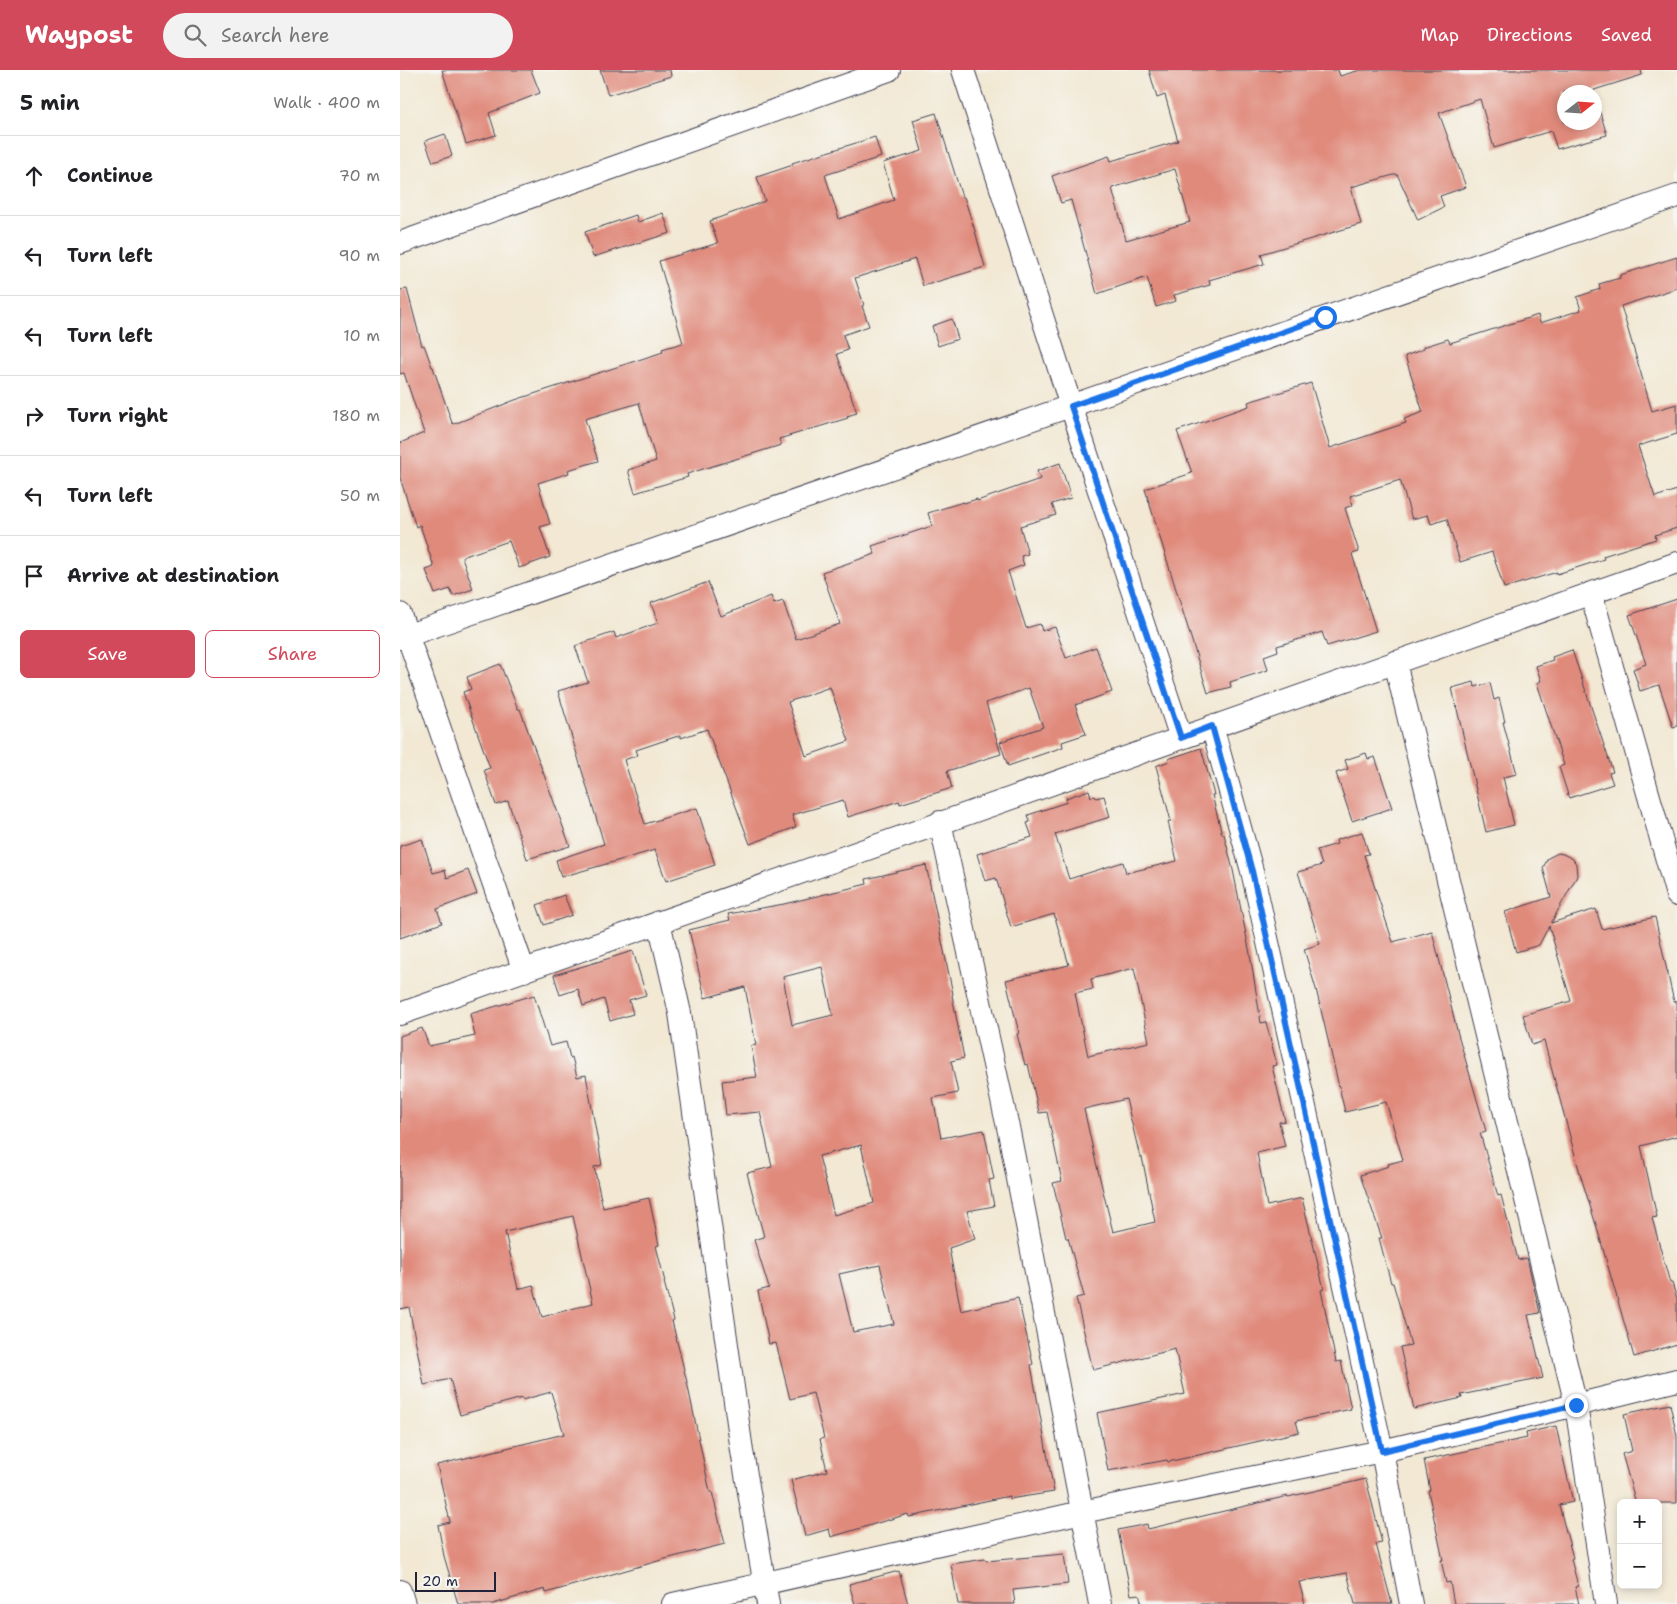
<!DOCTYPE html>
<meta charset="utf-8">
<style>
:root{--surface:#fff;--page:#f2f2f2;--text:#202124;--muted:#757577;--line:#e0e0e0;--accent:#d1495b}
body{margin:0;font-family:"Shantell Sans",sans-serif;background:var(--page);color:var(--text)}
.controls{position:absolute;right:15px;bottom:15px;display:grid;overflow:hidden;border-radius:8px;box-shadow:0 2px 8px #0003}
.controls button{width:45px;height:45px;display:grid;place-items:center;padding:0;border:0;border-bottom:1px solid var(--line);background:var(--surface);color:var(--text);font:25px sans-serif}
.compass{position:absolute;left:1157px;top:15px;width:45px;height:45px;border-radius:50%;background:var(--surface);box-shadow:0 2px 8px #0003;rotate:73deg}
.scale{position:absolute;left:15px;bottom:12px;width:81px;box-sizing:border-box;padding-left:5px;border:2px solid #22223b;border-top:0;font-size:14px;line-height:18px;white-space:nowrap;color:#22223b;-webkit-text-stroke:4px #f6f6f2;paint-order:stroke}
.stop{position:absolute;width:15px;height:15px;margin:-11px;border:4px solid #1a73e8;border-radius:50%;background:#fff}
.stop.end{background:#1a73e8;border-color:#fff;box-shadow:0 1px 5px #0008}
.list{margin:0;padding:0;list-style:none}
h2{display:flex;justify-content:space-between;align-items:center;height:65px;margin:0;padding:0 20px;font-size:21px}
h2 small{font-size:16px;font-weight:400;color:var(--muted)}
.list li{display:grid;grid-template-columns:32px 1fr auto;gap:15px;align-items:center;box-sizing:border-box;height:80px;padding:0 20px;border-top:1px solid var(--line)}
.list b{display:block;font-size:19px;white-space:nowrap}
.list em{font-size:16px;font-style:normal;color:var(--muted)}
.actions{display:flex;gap:10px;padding:15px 20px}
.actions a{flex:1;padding:11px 0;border:1px solid var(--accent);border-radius:8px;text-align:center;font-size:18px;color:var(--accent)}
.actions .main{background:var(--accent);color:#fff}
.icon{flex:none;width:28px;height:28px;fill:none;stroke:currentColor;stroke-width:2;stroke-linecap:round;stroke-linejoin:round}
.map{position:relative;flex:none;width:1277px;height:1534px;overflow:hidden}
header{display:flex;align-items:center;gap:30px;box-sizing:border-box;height:70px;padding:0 25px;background:var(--accent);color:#fff}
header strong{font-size:24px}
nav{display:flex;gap:28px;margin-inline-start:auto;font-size:18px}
.search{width:350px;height:45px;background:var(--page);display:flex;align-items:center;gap:12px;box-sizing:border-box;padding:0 18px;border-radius:28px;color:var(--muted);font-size:19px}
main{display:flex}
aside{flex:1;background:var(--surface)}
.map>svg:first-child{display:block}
.building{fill:#e08a7c;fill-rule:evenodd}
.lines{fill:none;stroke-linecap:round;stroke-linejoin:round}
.minor-casing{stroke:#414052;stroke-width:24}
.minor{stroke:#fff;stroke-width:22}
.route{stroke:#1a73e8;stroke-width:6}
</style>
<header>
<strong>Waypost</strong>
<div class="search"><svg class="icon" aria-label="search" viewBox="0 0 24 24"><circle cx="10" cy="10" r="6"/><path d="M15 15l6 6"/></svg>Search here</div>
<nav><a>Map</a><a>Directions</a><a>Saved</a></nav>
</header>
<main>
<aside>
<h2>5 min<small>Walk · 400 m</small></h2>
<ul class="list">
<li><svg class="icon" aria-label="ahead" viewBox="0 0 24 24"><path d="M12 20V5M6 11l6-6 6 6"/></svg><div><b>Continue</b></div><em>70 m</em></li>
<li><svg class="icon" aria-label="left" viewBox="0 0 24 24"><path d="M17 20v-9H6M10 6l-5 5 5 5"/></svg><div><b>Turn left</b></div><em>90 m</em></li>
<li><svg class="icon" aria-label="left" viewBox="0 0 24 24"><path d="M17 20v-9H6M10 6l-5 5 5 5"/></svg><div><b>Turn left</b></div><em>10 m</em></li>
<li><svg class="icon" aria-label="right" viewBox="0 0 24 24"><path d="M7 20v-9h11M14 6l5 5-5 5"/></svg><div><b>Turn right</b></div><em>180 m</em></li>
<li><svg class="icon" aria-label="left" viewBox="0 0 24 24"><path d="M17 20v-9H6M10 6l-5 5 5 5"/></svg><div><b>Turn left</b></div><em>50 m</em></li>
<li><svg class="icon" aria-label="arrive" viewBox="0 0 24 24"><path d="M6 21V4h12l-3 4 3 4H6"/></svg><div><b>Arrive at destination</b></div></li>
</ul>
<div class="actions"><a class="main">Save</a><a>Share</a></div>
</aside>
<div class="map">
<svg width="1277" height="1534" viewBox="0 0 1277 1534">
<rect width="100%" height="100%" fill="#f6f6f2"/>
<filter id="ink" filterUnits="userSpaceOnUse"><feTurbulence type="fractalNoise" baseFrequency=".02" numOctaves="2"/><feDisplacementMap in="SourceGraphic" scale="10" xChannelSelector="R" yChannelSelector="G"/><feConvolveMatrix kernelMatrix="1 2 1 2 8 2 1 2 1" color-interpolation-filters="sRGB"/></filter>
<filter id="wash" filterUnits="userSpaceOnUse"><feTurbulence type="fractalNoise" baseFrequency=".0096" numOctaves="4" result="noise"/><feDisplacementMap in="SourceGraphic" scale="20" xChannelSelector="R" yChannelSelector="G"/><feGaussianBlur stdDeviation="1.12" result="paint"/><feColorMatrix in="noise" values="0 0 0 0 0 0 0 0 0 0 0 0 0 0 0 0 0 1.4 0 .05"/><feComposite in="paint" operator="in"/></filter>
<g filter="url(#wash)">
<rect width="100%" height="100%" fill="#f2e8d3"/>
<g id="blocks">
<path class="building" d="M 42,0 L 131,0 L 140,23 L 89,43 L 96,65 L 66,74 Z
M 200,0 L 270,0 L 271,6 L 208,25 Z
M 749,0 L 938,0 L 940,6 L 960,0 L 1241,0 L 1242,5 L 1194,20 L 1194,22 L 1164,22 L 1164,52 L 1194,52 L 1194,23 L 1207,65 L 1157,79 L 1151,61 L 1094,78 L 1080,29 L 1039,43 L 1066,117 L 1040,126 L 1044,137 L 1018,150 L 997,104 L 951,117 L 961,154 L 861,184 L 864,194 L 809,210 L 810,215 L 774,225 L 776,231 L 756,237 L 747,207 L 697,224 L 671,130 L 661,133 L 652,106 L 709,86 L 711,91 L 778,71 L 765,25 L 757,28 ZM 775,99 L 790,152 L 726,170 L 712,118 Z
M 536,43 L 562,127 L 564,127 L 575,161 L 585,197 L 523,216 L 515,189 L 455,208 L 464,235 L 462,236 L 469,256 L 443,265 L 448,280 L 437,284 L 457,343 L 447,346 L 448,348 L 379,369 L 381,375 L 287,404 L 288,407 L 235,423 L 228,400 L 256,391 L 239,333 L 185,349 L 198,391 L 168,400 L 169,403 L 138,413 L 150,454 L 140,457 L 150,487 L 119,498 L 109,471 L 62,487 L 73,519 L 53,526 L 50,519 L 35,524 L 26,500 L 34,497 L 20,455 L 16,457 L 0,408 L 0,373 L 24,363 L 4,303 L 0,304 L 0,220 L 7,219 L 22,276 L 24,275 L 32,297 L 33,297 L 52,353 L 53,353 L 54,354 L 115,330 L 263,282 L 262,279 L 283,273 L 259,191 L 318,173 L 310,151 L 365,131 L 357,107 L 393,95 L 392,93 L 475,67 L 481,87 L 425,105 L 439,149 L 494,130 L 483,93 L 522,81 L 513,50 Z
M 45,64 L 52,86 L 33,92 L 25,71 Z
M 263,143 L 270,163 L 193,187 L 185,162 L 236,145 L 238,152 Z
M 1277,187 L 1277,218 L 1221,236 L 1252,341 L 1277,334 L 1277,364 L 1238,376 L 1255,427 L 1277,420 L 1277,458 L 1255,465 L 1256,469 L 1203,486 L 1204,489 L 1157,504 L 1157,502 L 1104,518 L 1092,482 L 1060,492 L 1047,449 L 1031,454 L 1028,445 L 1012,449 L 1000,410 L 950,426 L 953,435 L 945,438 L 959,482 L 952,484 L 976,561 L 927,576 L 922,562 L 877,576 L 878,581 L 864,586 L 868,600 L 830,612 L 831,617 L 808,623 L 745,419 L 792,403 L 777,361 L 849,336 L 848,332 L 911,313 L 930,378 L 1006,353 L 1004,349 L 1023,342 L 1005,286 L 1024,279 L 1023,277 L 1048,269 L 1050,273 L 1138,245 L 1140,253 L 1181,240 L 1177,227 L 1200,219 L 1199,214 L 1220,208 L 1220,205 Z
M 552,249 L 558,269 L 538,276 L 532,256 Z
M 660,393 L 671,428 L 652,434 L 656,445 L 620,456 L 628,484 L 621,486 L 624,495 L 608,501 L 626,558 L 640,554 L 642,561 L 655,557 L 666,588 L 696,577 L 712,622 L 675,635 L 686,664 L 662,672 L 663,677 L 608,696 L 600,672 L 643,657 L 629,618 L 586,633 L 601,684 L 547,701 L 552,718 L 500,734 L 499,731 L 448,747 L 443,730 L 392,745 L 396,757 L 350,774 L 307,659 L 281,668 L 281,665 L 236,680 L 238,685 L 224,690 L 245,754 L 297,738 L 315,795 L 266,811 L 255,780 L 161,807 L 156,790 L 204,774 L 158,621 L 188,612 L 175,576 L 214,562 L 216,568 L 258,553 L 251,533 L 308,512 L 321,546 L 371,526 L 374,534 L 383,531 L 396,569 L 440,554 L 422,502 L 475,484 L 472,476 L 532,456 L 528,443 L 563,432 L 564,433 L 577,429 L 577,431 L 640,409 L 637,401 ZM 430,617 L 449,671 L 406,686 L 388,632 Z
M 1277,529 L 1277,656 L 1273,657 L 1259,615 L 1240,621 L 1233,599 L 1246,594 L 1229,545 Z
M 1172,580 L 1213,702 L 1209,703 L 1213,714 L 1169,728 L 1159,697 L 1164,695 L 1137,613 L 1141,611 L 1136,596 L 1153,590 L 1152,587 Z
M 100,594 L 118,639 L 120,639 L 170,776 L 127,789 L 108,731 L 96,735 L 84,700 L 90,698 L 63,622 L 71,619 L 67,607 Z
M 1074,612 L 1075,617 L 1090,613 L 1094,630 L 1099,628 L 1105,652 L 1103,652 L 1117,704 L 1103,707 L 1114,755 L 1086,762 L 1052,618 Z
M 801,678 L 814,725 L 812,725 L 822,764 L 824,764 L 833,800 L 850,884 L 861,953 L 866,952 L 877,995 L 872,996 L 885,1051 L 879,1052 L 885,1076 L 857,1083 L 867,1136 L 902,1128 L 924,1219 L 921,1220 L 936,1292 L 941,1291 L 951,1339 L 896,1351 L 899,1362 L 768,1392 L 767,1390 L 708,1401 L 697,1343 L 785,1324 L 775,1279 L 693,1300 L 676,1228 L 684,1226 L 668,1168 L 666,1168 L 653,1113 L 662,1111 L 647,1042 L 639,1043 L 628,994 L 625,995 L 617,964 L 619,963 L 606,910 L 669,895 L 654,844 L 611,857 L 596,808 L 585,811 L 577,784 L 632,767 L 627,753 L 630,752 L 628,745 L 667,732 L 666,728 L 689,720 L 691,727 L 695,726 L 696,728 L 704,726 L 710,747 L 655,764 L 669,809 L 723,792 L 726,803 L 777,791 L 768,751 L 771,751 L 756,696 L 769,691 L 768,689 ZM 734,898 L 749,972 L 688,986 L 675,923 L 693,919 L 691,909 ZM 726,1029 L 740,1087 L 742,1087 L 755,1152 L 713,1162 L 693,1080 L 684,1039 Z
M 966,683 L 968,689 L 975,687 L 992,738 L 952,751 L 936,703 L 948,699 L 945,690 Z
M 962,762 L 969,784 L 964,785 L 993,872 L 1032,861 L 1058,964 L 1086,1061 L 1080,1063 L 1098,1126 L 1101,1125 L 1118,1190 L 1127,1188 L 1140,1243 L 1128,1245 L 1143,1308 L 1061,1325 L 1062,1328 L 1014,1339 L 1000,1277 L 1011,1275 L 993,1213 L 991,1213 L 979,1168 L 982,1168 L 960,1105 L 989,1096 L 988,1094 L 1003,1090 L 986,1032 L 945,1042 L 916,919 L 904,879 L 920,874 L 898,802 L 922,795 L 917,780 L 937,774 L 936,770 Z
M 22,769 L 33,803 L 45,800 L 47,808 L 68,800 L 77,824 L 37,839 L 42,853 L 0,868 L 0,776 Z
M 1158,783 L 1163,784 L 1173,789 L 1176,794 L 1177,806 L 1151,853 L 1196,839 L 1202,859 L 1255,847 L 1274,932 L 1277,931 L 1277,1066 L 1241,1076 L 1257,1147 L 1252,1148 L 1270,1213 L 1272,1213 L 1277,1229 L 1277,1274 L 1234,1287 L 1197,1158 L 1181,1107 L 1144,971 L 1132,975 L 1123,945 L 1171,931 L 1149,856 L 1139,875 L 1116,882 L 1105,842 L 1151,827 L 1143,798 L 1148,788 Z
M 526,795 L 553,924 L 552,925 L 564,988 L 551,991 L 558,1023 L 533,1028 L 541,1068 L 584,1060 L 594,1109 L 589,1110 L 594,1136 L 567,1141 L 575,1169 L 549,1178 L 561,1241 L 618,1228 L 633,1294 L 631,1295 L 654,1422 L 609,1429 L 609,1426 L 509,1447 L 508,1444 L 431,1467 L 429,1459 L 405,1466 L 391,1410 L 427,1401 L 420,1369 L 424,1368 L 413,1323 L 390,1329 L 376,1273 L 369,1274 L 358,1221 L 369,1218 L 354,1170 L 364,1167 L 347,1103 L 372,1097 L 360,1042 L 326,1045 L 322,1011 L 357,1007 L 351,976 L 356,975 L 345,917 L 305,928 L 289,860 L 330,850 L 328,844 L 384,834 L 467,814 L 466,809 ZM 422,897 L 433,945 L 392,955 L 383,907 ZM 461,1075 L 474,1133 L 434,1145 L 419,1086 ZM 480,1195 L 494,1254 L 453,1262 L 439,1204 Z
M 164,825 L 172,845 L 144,855 L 137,835 Z
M 233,881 L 246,925 L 229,930 L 233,944 L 210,951 L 204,929 L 183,936 L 178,919 L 160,925 L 154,905 Z
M 134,925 L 150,976 L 166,972 L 170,988 L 172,987 L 177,1007 L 186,1005 L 202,1095 L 194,1097 L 203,1138 L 249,1128 L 259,1175 L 256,1176 L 265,1212 L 264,1212 L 274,1250 L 272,1251 L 287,1312 L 310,1422 L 312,1422 L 325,1474 L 265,1489 L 146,1523 L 145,1519 L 93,1534 L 58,1534 L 44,1486 L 38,1455 L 50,1452 L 37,1395 L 164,1364 L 151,1322 L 122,1330 L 122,1328 L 60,1345 L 50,1309 L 24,1315 L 9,1237 L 0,1239 L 0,966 L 22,958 L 29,976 L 75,966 L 70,944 ZM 173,1146 L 193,1233 L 142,1247 L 133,1215 L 118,1219 L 105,1162 Z
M 1270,1334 L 1277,1366 L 1277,1433 L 1236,1433 L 1222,1384 L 1232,1381 L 1224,1344 Z
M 1156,1356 L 1173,1432 L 1159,1435 L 1173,1488 L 1171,1489 L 1178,1516 L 1175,1517 L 1179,1534 L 1054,1534 L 1050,1512 L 1046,1513 L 1041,1490 L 1043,1490 L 1028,1421 L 1030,1420 L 1024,1390 L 1127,1368 L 1126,1363 Z
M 966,1409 L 982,1473 L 976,1474 L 992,1534 L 955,1534 L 947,1503 L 899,1512 L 905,1534 L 742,1534 L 739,1524 L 731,1525 L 718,1460 L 747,1454 L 748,1459 L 888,1426 L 888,1427 Z
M 664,1484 L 668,1514 L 613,1520 L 615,1534 L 558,1534 L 551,1494 L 585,1489 L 586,1491 Z
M 499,1501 L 508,1534 L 455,1534 L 449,1514 Z"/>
</g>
</g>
<g filter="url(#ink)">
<use href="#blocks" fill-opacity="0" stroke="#414052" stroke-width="1"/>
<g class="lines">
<defs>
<path id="minor" d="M 563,0 L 671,336 L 781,668
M 0,173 L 489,0
M 1191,523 L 1277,825
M 0,544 L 124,901
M 0,568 L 1277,126
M 995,592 L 1176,1335 L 1206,1534
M 812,656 L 852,801 L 982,1381 L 1011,1534
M 540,752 L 609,1062 L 700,1534
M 259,852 L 280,943 L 342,1381 L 368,1534
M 0,944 L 1277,493
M 0,1521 L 4,1534
M 273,1534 L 682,1442 L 982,1381 L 1176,1335 L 1277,1310"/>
</defs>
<use href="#minor" class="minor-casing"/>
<use href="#minor" class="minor"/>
</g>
</g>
<g class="lines" filter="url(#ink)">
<path class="route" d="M 925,247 L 671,336 L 781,668 L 812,656 L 852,801 L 982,1381 L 1176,1335"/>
</g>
</svg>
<div class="controls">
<button>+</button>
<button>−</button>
</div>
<svg class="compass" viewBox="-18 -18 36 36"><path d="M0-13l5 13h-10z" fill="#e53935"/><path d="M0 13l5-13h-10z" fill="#757577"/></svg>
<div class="scale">20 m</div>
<div class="stop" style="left:925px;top:247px"></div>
<div class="stop end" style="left:1176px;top:1335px"></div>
</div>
</main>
